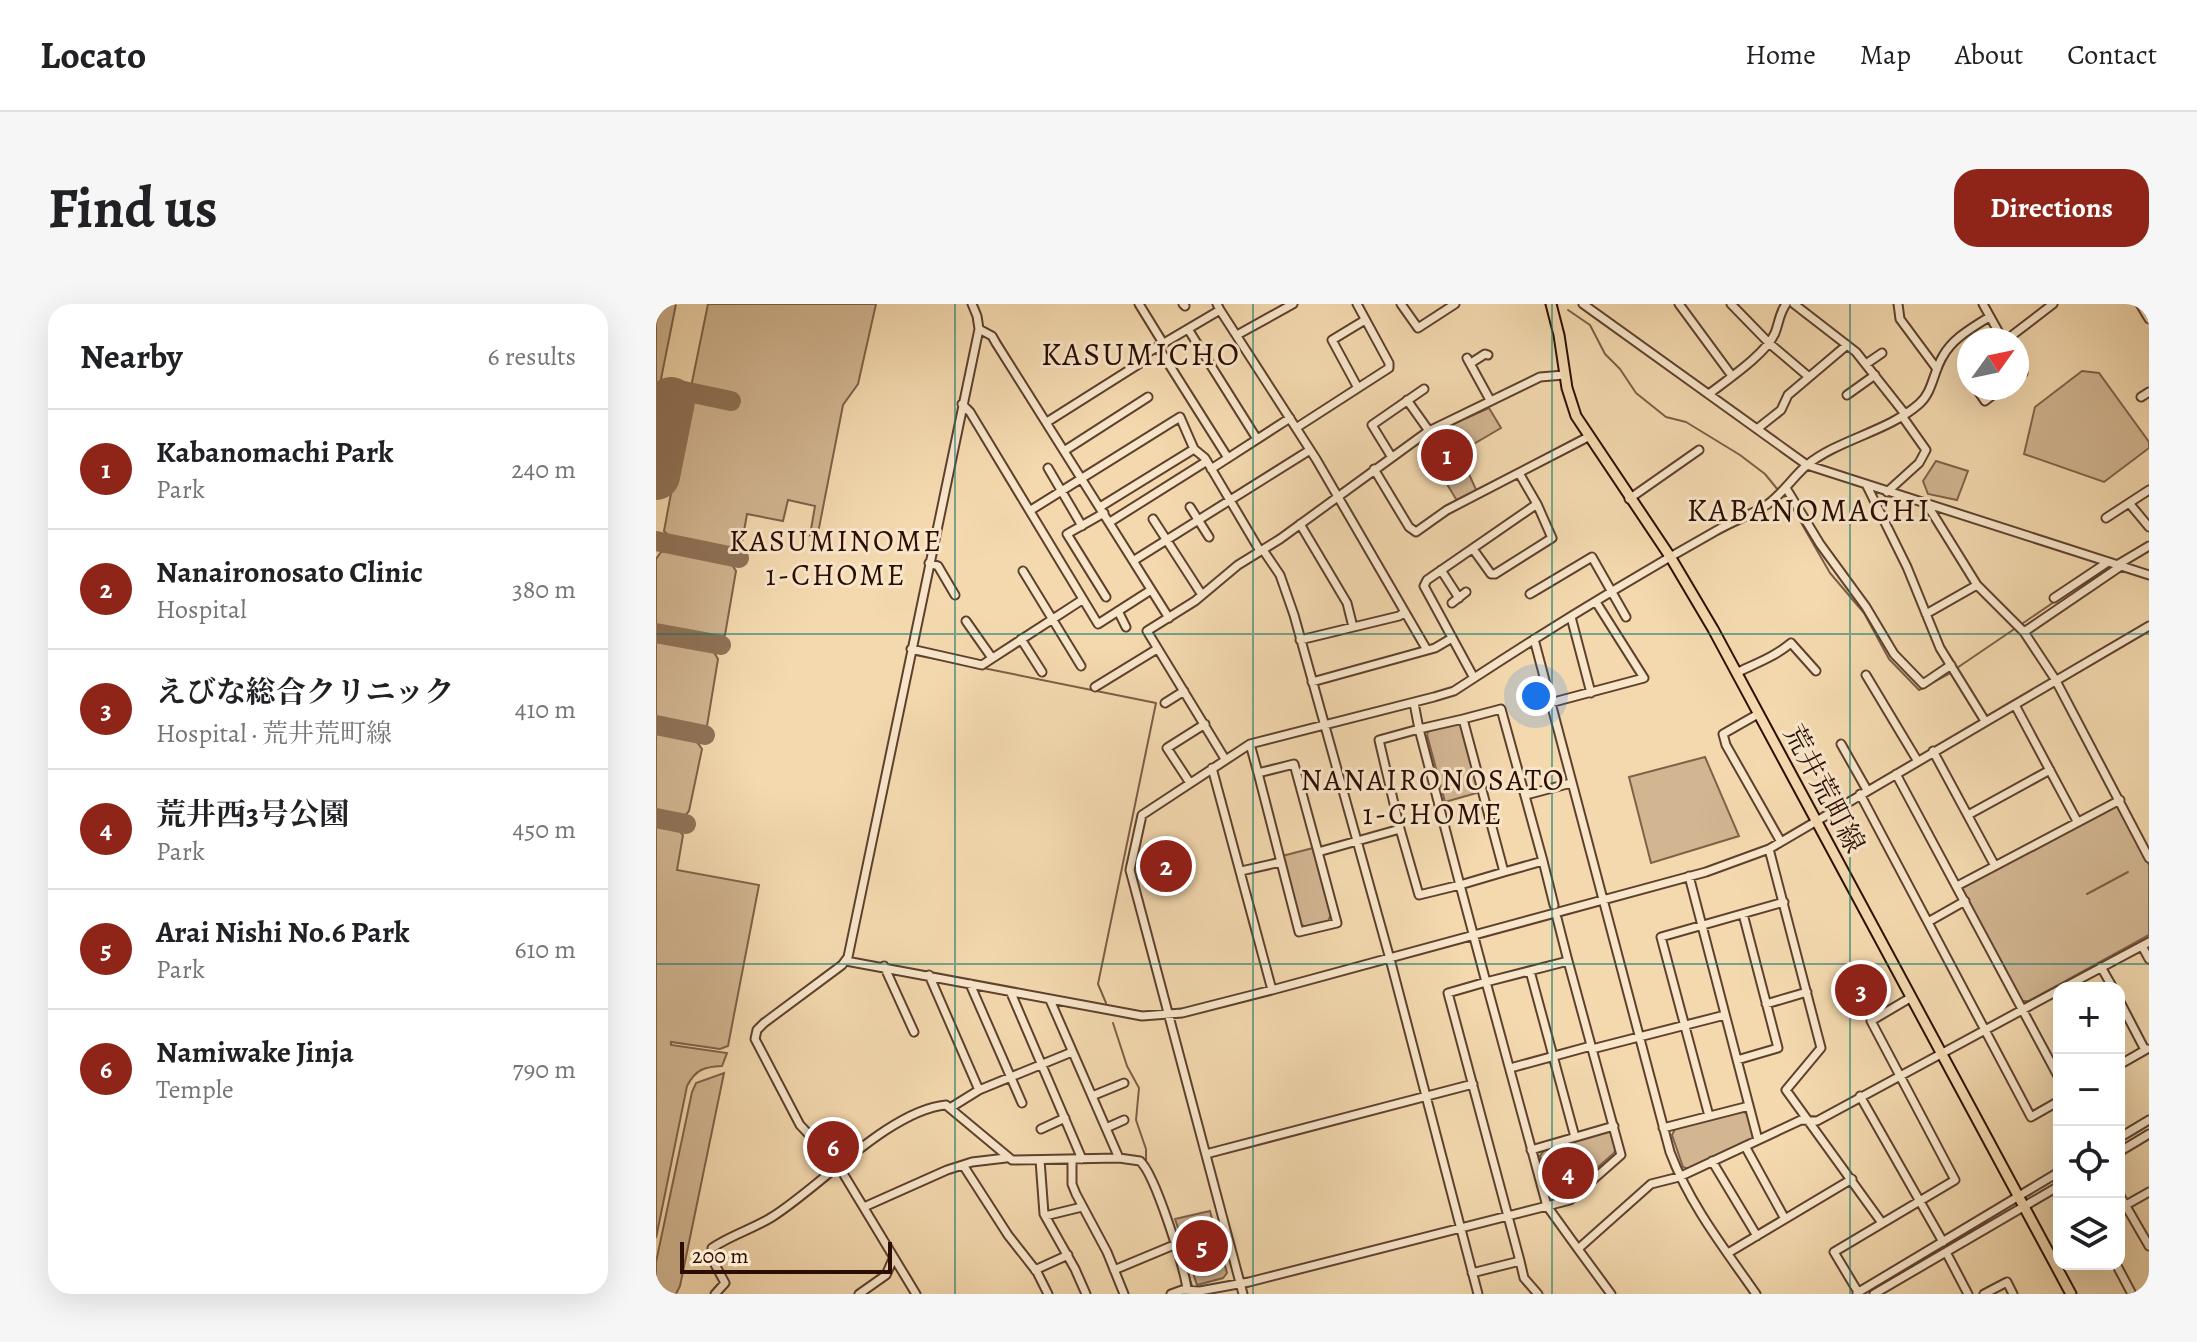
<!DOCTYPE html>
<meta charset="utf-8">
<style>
:root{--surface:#fff;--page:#f6f6f6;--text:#202124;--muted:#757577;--line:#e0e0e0;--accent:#8f2418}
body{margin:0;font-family:Alegreya,"Noto Serif JP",serif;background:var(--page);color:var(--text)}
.controls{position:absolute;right:24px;bottom:24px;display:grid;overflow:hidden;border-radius:16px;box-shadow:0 8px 32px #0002}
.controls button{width:72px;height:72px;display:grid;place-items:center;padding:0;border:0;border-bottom:2px solid var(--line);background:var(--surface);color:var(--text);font:40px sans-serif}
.compass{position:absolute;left:1301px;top:24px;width:72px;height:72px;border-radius:50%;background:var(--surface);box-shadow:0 8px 32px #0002;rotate:57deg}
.scale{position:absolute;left:24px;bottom:20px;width:212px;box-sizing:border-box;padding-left:8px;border:4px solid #2c0d02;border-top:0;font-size:22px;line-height:28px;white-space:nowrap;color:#2c0d02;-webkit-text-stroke:6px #f8e6cb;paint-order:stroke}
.you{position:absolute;left:880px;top:392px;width:28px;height:28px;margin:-20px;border:6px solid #fff;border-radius:50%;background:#1a73e8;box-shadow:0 0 0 12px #1a73e833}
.badge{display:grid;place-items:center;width:52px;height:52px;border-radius:50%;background:var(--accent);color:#fff;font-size:26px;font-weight:700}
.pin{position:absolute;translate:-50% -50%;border:4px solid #fff;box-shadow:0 2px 8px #0006}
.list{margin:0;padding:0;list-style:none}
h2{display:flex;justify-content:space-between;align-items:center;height:104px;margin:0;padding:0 32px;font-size:34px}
h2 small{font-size:26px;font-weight:400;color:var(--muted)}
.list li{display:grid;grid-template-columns:52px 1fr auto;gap:24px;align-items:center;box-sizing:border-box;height:120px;padding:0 32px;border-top:2px solid var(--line)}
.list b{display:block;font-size:30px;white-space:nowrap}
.list p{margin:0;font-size:26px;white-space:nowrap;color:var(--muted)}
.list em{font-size:26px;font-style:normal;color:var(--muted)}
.icon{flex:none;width:44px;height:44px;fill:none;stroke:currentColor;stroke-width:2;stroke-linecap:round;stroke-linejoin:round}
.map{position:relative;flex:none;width:1493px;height:990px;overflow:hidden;border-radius:24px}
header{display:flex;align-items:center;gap:48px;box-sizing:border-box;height:112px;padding:0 40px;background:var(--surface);border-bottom:2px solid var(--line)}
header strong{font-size:38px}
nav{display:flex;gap:44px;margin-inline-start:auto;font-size:28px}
.intro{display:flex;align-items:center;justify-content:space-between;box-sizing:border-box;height:192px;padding:0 48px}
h1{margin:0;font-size:56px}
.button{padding:20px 36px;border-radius:24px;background:var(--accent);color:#fff;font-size:28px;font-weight:700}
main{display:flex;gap:48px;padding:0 48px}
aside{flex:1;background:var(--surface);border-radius:24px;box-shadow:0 8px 32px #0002}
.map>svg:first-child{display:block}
.green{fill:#d2b692;stroke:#7f624a;stroke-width:2}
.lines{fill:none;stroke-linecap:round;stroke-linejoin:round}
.stream{stroke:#7b5e46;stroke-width:2}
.taxiway{stroke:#907358;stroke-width:20}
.runway{stroke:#907358;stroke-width:48}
.minor-casing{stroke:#5e402d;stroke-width:11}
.major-casing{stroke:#2c0d02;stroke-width:13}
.minor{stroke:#f8e6cb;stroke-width:7}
.major{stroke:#f4d9af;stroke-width:9}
.grid{fill:none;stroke:#0f766e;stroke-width:2;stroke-opacity:0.55}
.labels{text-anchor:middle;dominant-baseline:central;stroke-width:6;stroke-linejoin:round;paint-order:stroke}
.street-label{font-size:28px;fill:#2c0d02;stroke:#f8e6cb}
.neighbourhood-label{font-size:30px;letter-spacing:2px;fill:#2c0d02;stroke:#f8e6cb}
.quarter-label{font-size:32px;letter-spacing:2px;fill:#2c0d02;stroke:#f8e6cb}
</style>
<header>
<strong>Locato</strong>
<nav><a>Home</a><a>Map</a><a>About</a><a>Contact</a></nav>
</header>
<div class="intro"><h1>Find us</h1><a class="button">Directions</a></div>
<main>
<aside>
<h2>Nearby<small>6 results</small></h2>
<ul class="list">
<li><span class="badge">1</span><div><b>Kabanomachi Park</b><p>Park</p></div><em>240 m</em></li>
<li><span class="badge">2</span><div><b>Nanaironosato Clinic</b><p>Hospital</p></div><em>380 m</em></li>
<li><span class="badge">3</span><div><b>えびな総合クリニック</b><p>Hospital · 荒井荒町線</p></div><em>410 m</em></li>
<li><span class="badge">4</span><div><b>荒井西3号公園</b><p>Park</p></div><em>450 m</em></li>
<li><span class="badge">5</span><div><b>Arai Nishi No.6 Park</b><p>Park</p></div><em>610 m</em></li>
<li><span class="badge">6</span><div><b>Namiwake Jinja</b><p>Temple</p></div><em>790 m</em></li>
</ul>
</aside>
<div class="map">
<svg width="1493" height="990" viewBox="0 0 1493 990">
<rect width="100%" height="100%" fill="#f4d9af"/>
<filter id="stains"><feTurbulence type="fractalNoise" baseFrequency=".0025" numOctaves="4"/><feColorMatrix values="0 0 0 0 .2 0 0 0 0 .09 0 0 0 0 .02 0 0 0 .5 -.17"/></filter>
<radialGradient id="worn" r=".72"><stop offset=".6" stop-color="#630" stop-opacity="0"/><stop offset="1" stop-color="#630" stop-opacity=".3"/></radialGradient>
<path class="green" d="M 4,0 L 20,0 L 0,100 L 0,20 Z
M 52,0 L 220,0 L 202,80 L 187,101 L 163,224 L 154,231 L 159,202 L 132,196 L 127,217 L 91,210 L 85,244 L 79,248 L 16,235 L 8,227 L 33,93 L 37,91 L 76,100 L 77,94 L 35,83 Z
M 1426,67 L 1443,69 L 1493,138 L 1493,144 L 1448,178 L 1368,150 L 1379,103 Z
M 833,104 L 845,124 L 811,144 L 807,157 L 822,190 L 803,200 L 766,139 L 795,121 Z
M 1280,157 L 1312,167 L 1301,196 L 1272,190 L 1267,177 Z
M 16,245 L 73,256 L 80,267 L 69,331 L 60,337 L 0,325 L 0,255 L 5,248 Z
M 0,335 L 56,345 L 62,355 L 51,422 L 40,425 L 0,416 Z
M 802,419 L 806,420 L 824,488 L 789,498 L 771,431 L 773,426 Z
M 0,426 L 38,434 L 46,445 L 33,507 L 28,513 L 0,509 Z
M 1049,453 L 1083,532 L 995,559 L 973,473 Z
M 1458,501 L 1463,503 L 1493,561 L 1493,631 L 1373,697 L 1362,697 L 1301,582 Z
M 0,518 L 19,522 L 27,531 L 21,566 L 103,581 L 72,742 L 64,745 L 15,738 L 15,741 L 71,749 L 66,762 C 48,763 40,765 31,782 L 0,934 Z
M 657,544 L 675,611 L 672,617 L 649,623 L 645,620 L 626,552 Z
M 68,769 L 24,982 L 20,990 L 0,990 L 0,958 L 36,788 L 40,779 Z
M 1086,807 L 1092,810 L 1097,830 L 1096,837 L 1032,865 L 1027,863 L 1016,831 L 1019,825 Z
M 952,827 L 957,830 L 961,842 L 958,849 L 908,893 L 900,894 L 894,891 L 884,852 L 889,845 Z
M 554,907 L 571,969 L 567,974 L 541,981 L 519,915 Z"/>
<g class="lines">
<path class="stream" d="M 912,6 L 934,21 L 949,50 L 964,65 L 980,89 L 1010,113 L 1030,118 L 1084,151 L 1109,170 L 1122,186
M 1126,190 L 1136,203 L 1174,269 L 1208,309 L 1233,355 L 1263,386 L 1296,368
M 1417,286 L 1451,266
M 259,351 L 301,359
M 327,364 L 500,399 L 442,680 L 450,699
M 1301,364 L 1398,298
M 1431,590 L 1472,568
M 457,719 L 471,762 L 483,784 L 480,816 L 490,845 L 490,858
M 527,953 L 537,985"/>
<path class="taxiway" d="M 18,85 L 75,97
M 0,237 L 83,254
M 0,329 L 65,341
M 0,421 L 49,431
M 0,514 L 30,520"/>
<path class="runway" d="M 0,172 L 15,97"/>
<defs>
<path id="minor" d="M 483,0 L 507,39
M 527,0 L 529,2
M 745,0 L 762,24 L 799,0
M 927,0 L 1151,161 L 1493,271
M 1023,0 L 1076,72
M 1075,0 L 1113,39 L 1153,73
M 1138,0 L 1200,48 L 1249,110
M 1242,0 L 1244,15 L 1281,65
M 1327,0 L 1347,36
M 1484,0 L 1493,15
M 564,6 L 660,155 L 771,346
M 323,25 L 336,32 L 340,39 L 513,314
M 532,25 L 601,135
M 581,31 L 637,0
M 1350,36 L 1397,0
M 502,43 L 572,154
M 811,54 L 834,96
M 815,59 L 829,50 L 832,51
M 1361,59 L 1367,69 L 1361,73
M 1210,60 L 1226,49
M 702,84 L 676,36 L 709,16
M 1320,84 L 1329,97 L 1346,84
M 1053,90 C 1071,76 1110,50 1119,29 C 1123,19 1123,10 1130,0
M 1191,91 L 1219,71
M 1485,93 L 1493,88
M 751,96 L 773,127
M 306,100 L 314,108 L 442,320 L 495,286
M 391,118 L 486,58 L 486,52 L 564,6 L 561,0
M 640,124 L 733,64 L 733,59 L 701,0
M 1101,125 L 1125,106 L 1132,91 L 1191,41
M 408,147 L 492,93
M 735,152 L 716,121 L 768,85
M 392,164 L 426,222
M 555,165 L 634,114
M 718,165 L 753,223 L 760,228 L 791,206 L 932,133
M 1211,182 L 1251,263 L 1284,344 L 1329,417
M 1130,184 L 1164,240 L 1210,303 L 1238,350 L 1267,380 L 1295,361
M 1493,186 L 1473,199 L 1493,223
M 1231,188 L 1263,159 L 1270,146 L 1246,112
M 973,195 L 1043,146
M 881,200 L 771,276 L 768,282 L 818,374 C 896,323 976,274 1058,228 C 1075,218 1095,211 1112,200 C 1127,189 1137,173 1151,161 C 1183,135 1231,128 1263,100 C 1277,88 1277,68 1287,52 C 1297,34 1316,24 1333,13
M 1272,202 L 1321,281 L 1368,328 L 1399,375 L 1493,554
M 444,203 L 538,145 L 549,154 L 604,247
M 534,203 L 553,233
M 375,206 L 524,113 L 538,145
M 448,209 L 411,230 L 450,293
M 1450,214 L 1473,199
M 497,215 L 546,291
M 454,218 L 551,157
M 644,220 L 691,299 L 697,323
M 817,245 L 835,270 L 839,270 L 896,234 L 881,200 L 863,169
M 607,246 L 624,271 L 638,311 L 734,655 L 822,990
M 477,257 L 654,146
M 273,259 L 282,262 L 299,291
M 1461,261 L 1493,242
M 785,266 L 803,294
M 367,267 L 425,362
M 874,290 L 936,253 L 970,313
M 1398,294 L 1452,258
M 796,299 L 810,288
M 462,307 L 470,323
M 1270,310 L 1321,281
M 915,313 L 935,389
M 310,317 L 336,354
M 1368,328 L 1465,262
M 365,335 L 386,368
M 878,335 L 1014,848 C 1034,901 1068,944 1100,990
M 644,336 L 743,312 L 749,308
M 255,345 L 326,361 L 426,296
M 1080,369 C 1101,359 1118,353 1135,339 L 1160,367
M 1210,371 L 1261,456
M 656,378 L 779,344 L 796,334
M 439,383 L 501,345
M 509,399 L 528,387
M 758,399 L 763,425 L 807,415 L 848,568 L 804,581 L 830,678 L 792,689 L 864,957
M 894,399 L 988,374 L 940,298
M 1359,401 L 1421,517
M 1102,410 L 1067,430 L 1070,441 L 1125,538
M 807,415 L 845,405 L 887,557 L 848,568
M 594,440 L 602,469
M 1185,440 L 1211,486
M 1277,447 L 1339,562
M 569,455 L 491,327 L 539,297 L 582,261 L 624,235 L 771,128 L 884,73 L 908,71
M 556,464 L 616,686
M 1240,470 L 1403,774
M 534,479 L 511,444 L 549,420
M 1204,490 L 1375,813 L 1403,797
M 870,491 L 915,479
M 1312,511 L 1394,466
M 1113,545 L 1165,744 L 1130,786 L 1226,919
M 662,548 L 638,460 L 602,469 L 643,628 L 681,619 L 662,548 L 744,525 L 763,591 L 804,581 L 763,425 L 723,436 L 744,525
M 887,557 L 898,601
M 585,567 L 625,558
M 1033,572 L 1102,836
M 1301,582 L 1464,496
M 901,614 L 912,657
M 1272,618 L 1309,597
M 1486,642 L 1493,655
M 190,657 L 486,712 L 526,709 L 616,686 L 1050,568 L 1113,545 L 1493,322
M 912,657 L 965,851 L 914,896 L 891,902 L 830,678 Z
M 228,662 L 258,728
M 1445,663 L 1457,684
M 874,667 L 919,833
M 273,671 L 323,786
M 314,680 L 366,799
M 1407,684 L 1493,638
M 355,689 L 426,855
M 394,696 L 463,854
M 1463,696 L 1489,746
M 1110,700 L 1151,688
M 936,745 L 1069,711
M 1081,756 L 1122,744 L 1087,610
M 1463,761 L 1491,745
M 858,763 L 935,742
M 436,792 L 468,779
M 1204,792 L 1287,938
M 294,804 L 323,786 L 416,748
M 1053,812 L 1005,633 L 1128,598
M 450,824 L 468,816
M 1007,824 L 1093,802
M 385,825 L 409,814
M 1463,834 L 1493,816
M 1089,842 L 1129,915
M 875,846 L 958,822
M 1463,848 L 1493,830
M 550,850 L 817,780
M 416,855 L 416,880 L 420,890 L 451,948 L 468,990
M 384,856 L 388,910 L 419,965 L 430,990
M 1056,857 L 1101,932
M 307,861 L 352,931 L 381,968 L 392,990
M 1463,890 L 1493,942
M 208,903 L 291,866 L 316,858 L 350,854
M 1463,905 L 1493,888
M 389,912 L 426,903
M 1290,948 L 1312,990
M 1072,949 L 1196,875
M 1460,960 L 1476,990
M 379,966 L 412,951
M 458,966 L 518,941
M 816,969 L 864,957 L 868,974 L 882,990
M 1202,988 L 1178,948 L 1299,876 L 1215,717 L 1254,694
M 1201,989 L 1403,868
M 59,990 L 69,979 L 55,953 L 56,944 C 75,931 97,925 116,913 C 164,883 234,806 290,801 L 356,856 L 463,854 L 484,857 C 499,870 528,963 531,985
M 203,990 L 230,971 L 237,955
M 260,990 L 182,861 L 144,821 L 99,735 L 101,726 L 108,719 L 186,661 L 192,653 L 323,25 L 321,12 L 316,0
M 515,990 L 526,986 L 544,987 L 593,978 L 891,902 L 922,945
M 587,990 L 474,566 L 486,511 L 594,440 L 778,393 L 798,387 L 818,374
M 955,990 L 922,945 L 995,880 L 1023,873 L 1145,816 L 1161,817 L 1403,686
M 1218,990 L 1403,882
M 1328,990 L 1351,978 L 1357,990"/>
<path id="major" d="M 895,0 L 903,31 L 911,84 L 920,112 L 1015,254 L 1057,325 L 1415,990"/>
</defs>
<use href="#minor" class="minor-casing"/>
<use href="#major" class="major-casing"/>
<use href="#minor" class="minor"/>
<use href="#major" class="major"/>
</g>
<path class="grid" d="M 299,0 L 299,990M 597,0 L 597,990M 896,0 L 896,990M 1194,0 L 1194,990M 0,330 L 1493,330M 0,660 L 1493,660"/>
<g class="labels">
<g class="street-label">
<text transform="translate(1168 485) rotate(62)">荒井荒町線</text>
</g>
<g class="neighbourhood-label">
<text x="180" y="237">KASUMINOME<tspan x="180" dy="34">1-CHOME</tspan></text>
<text x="777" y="476">NANAIRONOSATO<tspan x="777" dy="34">1-CHOME</tspan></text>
</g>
<g class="quarter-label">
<text x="485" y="50">KASUMICHO</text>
<text x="1153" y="206">KABANOMACHI</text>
</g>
</g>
<rect width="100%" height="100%" filter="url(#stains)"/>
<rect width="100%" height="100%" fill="url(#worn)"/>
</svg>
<div class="controls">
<button>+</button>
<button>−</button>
<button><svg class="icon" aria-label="locate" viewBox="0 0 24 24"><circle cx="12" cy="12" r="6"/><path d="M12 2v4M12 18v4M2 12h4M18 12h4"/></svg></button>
<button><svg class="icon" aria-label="layers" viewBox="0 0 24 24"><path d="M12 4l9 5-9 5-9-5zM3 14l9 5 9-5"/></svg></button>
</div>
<svg class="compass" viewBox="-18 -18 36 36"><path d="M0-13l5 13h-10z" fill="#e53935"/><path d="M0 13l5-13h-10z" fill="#757577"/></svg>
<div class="scale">200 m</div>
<div class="you"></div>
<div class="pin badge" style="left:791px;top:151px">1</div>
<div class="pin badge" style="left:510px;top:562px">2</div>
<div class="pin badge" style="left:1205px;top:686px">3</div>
<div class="pin badge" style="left:912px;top:869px">4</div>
<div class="pin badge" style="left:546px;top:942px">5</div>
<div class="pin badge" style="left:177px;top:843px">6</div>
</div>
</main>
